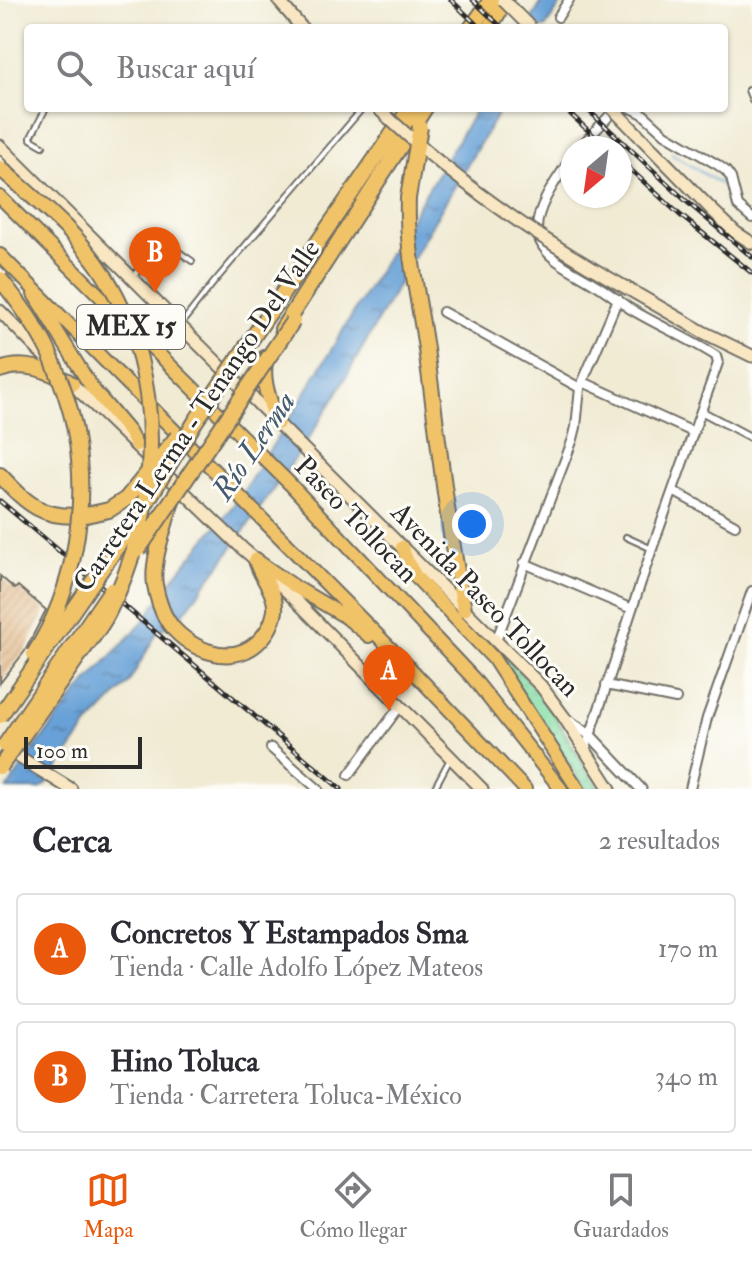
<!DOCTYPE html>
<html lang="es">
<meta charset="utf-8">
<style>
:root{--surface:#fff;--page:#f7f7f7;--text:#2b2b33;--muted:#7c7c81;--line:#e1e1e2;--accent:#ea580c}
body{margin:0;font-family:"IM FELL Double Pica",serif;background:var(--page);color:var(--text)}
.compass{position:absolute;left:560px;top:136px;width:72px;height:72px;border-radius:50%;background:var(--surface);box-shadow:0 2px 6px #0004;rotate:209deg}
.scale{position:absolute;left:24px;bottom:20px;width:118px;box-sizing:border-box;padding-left:8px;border:4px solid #2b2b2b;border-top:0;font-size:22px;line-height:28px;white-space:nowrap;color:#2b2b2b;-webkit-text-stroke:6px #fdfcf7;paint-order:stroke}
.you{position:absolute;left:472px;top:524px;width:28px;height:28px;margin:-20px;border:6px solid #fff;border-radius:50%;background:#1a73e8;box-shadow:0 0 0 12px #1a73e833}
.badge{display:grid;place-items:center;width:52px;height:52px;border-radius:50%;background:var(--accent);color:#fff;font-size:26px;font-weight:700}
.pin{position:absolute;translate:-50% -66px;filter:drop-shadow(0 2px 4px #0008)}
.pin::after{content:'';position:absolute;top:42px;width:28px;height:24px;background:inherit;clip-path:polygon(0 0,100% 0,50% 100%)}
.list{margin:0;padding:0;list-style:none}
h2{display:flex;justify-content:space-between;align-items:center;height:104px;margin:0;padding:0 32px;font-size:34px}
h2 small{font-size:26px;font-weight:400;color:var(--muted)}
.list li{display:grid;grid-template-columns:52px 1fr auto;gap:24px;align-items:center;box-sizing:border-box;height:112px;margin:0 16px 16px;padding:0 16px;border:2px solid var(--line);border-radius:8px}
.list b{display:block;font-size:30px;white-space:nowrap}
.list p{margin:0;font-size:26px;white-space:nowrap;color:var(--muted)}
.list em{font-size:26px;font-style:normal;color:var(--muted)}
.icon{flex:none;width:44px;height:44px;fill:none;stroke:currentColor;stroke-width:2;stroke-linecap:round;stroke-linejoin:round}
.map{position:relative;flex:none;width:752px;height:789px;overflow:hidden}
.search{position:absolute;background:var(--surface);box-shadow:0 2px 6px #0004;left:24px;right:24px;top:24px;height:88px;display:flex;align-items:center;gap:20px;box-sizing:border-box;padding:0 28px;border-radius:8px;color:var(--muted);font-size:30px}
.sheet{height:360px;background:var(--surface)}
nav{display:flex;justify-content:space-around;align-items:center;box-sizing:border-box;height:112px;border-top:2px solid var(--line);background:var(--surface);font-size:22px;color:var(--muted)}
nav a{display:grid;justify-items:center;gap:4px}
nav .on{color:var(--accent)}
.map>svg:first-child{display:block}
.park{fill:url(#park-dots);stroke:#568366;stroke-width:2}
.water{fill:url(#water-ripples);stroke:#4a6681;stroke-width:2}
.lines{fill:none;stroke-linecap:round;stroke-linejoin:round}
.stream{stroke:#68a1d7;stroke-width:2}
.building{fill:url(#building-hatch)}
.service-casing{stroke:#706e66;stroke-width:8}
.pedestrian-casing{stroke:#706e66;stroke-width:10}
.minor-casing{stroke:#706e66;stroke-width:12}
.tertiary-casing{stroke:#706e66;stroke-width:13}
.secondary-casing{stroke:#706e66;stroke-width:15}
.primary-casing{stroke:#706e66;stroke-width:16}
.trunk-casing{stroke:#706e66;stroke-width:16}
.motorway-casing{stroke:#706e66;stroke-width:18}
.service{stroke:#fff;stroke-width:4}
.pedestrian{stroke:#fff;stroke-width:6}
.minor{stroke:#fff;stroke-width:8}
.tertiary{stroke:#fff;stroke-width:9}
.secondary{stroke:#f9e7c3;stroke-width:11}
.primary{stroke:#f1c369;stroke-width:12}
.trunk{stroke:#f1c369;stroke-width:12}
.motorway{stroke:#f1c369;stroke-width:14}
.rail-casing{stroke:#2b2b2b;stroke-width:5}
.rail{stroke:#fdfcf7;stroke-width:2;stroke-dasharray:6;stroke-linecap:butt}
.secondary-bridge-casing{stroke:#706e66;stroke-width:15;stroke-linecap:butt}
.motorway-bridge-casing{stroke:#706e66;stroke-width:18;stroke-linecap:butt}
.secondary-bridge{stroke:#f9e7c3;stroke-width:11}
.motorway-bridge{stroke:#f1c369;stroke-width:14}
.labels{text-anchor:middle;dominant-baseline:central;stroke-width:6;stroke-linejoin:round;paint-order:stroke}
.shield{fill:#fdfcf7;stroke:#6a6a68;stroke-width:2}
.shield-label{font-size:26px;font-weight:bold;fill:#2b2b2b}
.street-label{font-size:28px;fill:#2b2b2b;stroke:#fdfcf7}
.water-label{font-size:30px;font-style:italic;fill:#435a70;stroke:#fdfcf7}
</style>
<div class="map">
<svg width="752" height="789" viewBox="0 0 752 789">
<defs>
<pattern id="park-dots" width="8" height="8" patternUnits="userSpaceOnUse" patternTransform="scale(2)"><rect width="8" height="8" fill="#80dba2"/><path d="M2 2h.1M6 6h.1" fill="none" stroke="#6fbc8c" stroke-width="1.8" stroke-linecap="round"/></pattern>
<pattern id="water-ripples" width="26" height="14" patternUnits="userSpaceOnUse" patternTransform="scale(2)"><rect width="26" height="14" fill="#68a1d7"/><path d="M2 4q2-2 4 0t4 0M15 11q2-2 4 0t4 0" fill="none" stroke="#5683af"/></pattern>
<pattern id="building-hatch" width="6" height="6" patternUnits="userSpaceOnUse" patternTransform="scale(2)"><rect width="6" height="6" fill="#e3bc8f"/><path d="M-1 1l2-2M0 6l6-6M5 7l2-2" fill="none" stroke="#c3a27c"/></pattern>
</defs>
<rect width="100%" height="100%" fill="#fdfcf7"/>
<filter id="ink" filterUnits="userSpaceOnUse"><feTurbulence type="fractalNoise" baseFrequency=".0125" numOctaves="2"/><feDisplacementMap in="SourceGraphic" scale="16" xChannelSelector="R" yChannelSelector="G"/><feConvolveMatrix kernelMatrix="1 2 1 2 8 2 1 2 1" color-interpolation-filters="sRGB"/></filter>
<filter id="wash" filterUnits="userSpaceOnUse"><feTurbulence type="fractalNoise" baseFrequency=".006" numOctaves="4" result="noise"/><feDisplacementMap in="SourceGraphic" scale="32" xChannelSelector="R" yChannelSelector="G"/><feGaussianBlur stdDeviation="1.8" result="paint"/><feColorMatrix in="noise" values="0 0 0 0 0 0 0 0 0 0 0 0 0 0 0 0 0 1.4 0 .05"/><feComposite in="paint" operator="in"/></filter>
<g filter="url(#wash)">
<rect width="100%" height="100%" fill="#f1ebd4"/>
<path class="park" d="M 494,647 L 542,694 L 587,771 L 601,789 L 586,789 L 505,668 Z"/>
<path class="water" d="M 543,0 L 564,0 L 545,28 L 526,28 Z
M 477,108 L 501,108 L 423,240 L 336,395 L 306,443 L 220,565 L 181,616 L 157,633 L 128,684 L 88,725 L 46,785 L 40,789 L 7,789 L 36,746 L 87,682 L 143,622 L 168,585 L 237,501 L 290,418 Z"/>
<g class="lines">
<path class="stream" d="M 587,108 L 593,112
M 671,153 L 725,187"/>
</g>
<g id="blocks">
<path class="building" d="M 0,576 L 15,589 L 18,586 L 46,610 L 25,651 L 0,683 Z"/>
</g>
</g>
<g filter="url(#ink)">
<use href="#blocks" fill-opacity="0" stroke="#706e66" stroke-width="2"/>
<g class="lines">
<defs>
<path id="service" d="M 748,90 L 752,100
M 43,146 L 31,139 L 31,137 L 45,110
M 134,277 L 159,238 L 192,261
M 181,324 L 215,281 L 362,109
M 626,537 L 650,548
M 434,789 L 450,759"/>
<path id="pedestrian" d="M 701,411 L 752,438"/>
<path id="minor" d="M 558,17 L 569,0
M 631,108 L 643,114 L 665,134 L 718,165 L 726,171 L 731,178 L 738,206 L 752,218
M 579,148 L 612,113 L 620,108
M 572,157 C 559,176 532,211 538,235 C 543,259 575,271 593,283 C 606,290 617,300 629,308 C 657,325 688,338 716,356 L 718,363 L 652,549 L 585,751
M 443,312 L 580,388
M 583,382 L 693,432
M 673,491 L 735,525
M 524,563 L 632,609
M 496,641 L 573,439 L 576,427 L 580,388 L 618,299
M 606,685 L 676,699
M 271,748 L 318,789
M 349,775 L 400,706
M 690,789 L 707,718 L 752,591"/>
<path id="tertiary" d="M 568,720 L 590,735 L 641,789"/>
<path id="secondary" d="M 278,0 L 302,28
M 0,146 L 541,686 L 564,717 L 610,789
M 711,209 L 735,232 L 752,243
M 630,290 L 703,332 L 752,356
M 0,311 L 52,364
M 67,379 L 243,549 L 256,560 L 482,789
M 11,752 L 71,789"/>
<path id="primary" d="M 402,547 L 409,564 L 417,578 L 493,658 L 578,789"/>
<path id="trunk" d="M 0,197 L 290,484 L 473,678 L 561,789
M 0,255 L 403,661 L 525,789
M 34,294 L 92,388 L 129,432 L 136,445
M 256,560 L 297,588 L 346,617 L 369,636"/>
<path id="motorway" d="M 471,28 L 491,0
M 489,28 L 506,0
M 408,198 C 406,251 419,298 426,349 C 438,436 447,523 464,609
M 270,312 L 410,108
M 282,329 L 425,108
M 266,357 C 260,380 270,401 277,423
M 0,370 C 25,360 50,371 72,384
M 0,475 C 28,505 44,520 86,515
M 172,500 C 166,524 151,560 155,585 C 157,596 161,610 167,620 C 185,648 229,668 257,643 C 266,635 273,623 275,611 C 277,592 260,577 256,560"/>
</defs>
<use href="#service" class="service-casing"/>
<use href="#pedestrian" class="pedestrian-casing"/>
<use href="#minor" class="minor-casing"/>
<use href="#tertiary" class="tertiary-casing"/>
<use href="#secondary" class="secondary-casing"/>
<use href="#primary" class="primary-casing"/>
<use href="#trunk" class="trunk-casing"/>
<use href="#motorway" class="motorway-casing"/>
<use href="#service" class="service"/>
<use href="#pedestrian" class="pedestrian"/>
<use href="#minor" class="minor"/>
<use href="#tertiary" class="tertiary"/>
<use href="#secondary" class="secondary"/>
<use href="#primary" class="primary"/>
<use href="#trunk" class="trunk"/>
<use href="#motorway" class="motorway"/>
<defs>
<path id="rail" d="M 451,0 L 480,28
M 473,0 L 502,28
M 564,108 L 607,148
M 586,108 L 685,200 L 752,257
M 620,160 L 680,215 L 752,273
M 0,501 L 341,789"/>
</defs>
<use href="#rail" class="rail-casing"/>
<use href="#rail" class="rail"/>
<defs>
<path id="secondary-bridge" d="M 503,0 L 531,28
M 378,108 C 453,180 540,240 630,290
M 612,108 L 711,209"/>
<path id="motorway-bridge" d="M 0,168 C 37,201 79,234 105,276 C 168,376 161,512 108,613 C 100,629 88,643 77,658 C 52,695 26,731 0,767
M 408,198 L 420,127
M 0,279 C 18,301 35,324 48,350 C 59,375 70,403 75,431 C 89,505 75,590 34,654
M 86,515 L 109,510 L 126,499 L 177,437
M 138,550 L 293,321
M 0,716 L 137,518 L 195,422 L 270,312
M 5,745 L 111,590"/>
</defs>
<use href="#secondary-bridge" class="secondary-bridge-casing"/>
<use href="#motorway-bridge" class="motorway-bridge-casing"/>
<use href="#secondary-bridge" class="secondary-bridge"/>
<use href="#motorway-bridge" class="motorway-bridge"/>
</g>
</g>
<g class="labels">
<rect class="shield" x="77" y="305" width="108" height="44" rx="6"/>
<g class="shield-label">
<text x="131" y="327">MEX 15</text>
</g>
<g class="street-label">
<text transform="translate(197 416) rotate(-56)">Carretera Lerma - Tenango Del Valle</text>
<text transform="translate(356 520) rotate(46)">Paseo Tollocan</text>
<text transform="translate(485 600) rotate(46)">Avenida Paseo Tollocan</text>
</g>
<g class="water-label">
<text transform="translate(254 446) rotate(-56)">Río Lerma</text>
</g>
</g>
</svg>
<svg class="compass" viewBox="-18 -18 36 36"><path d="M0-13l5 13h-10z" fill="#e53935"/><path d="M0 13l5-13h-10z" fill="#7c7c81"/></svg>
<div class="scale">100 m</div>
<div class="you"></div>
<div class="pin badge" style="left:389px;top:711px">A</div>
<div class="pin badge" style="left:155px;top:293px">B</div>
<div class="search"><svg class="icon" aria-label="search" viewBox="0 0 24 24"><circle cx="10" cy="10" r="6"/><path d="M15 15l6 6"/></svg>Buscar aquí</div>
</div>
<section class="sheet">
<h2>Cerca<small>2 resultados</small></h2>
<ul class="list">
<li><span class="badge">A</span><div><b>Concretos Y Estampados Sma</b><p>Tienda · Calle Adolfo López Mateos</p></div><em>170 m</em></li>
<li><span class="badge">B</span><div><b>Hino Toluca</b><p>Tienda · Carretera Toluca-México</p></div><em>340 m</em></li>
</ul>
</section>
<nav>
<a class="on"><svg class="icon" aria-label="map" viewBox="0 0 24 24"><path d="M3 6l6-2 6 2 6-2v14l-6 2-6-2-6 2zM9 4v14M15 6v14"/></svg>Mapa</a>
<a><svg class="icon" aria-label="directions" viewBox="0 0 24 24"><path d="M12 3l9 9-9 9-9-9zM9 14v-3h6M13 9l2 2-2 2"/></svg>Cómo llegar</a>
<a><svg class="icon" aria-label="saved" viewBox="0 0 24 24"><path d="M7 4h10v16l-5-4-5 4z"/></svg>Guardados</a>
</nav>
